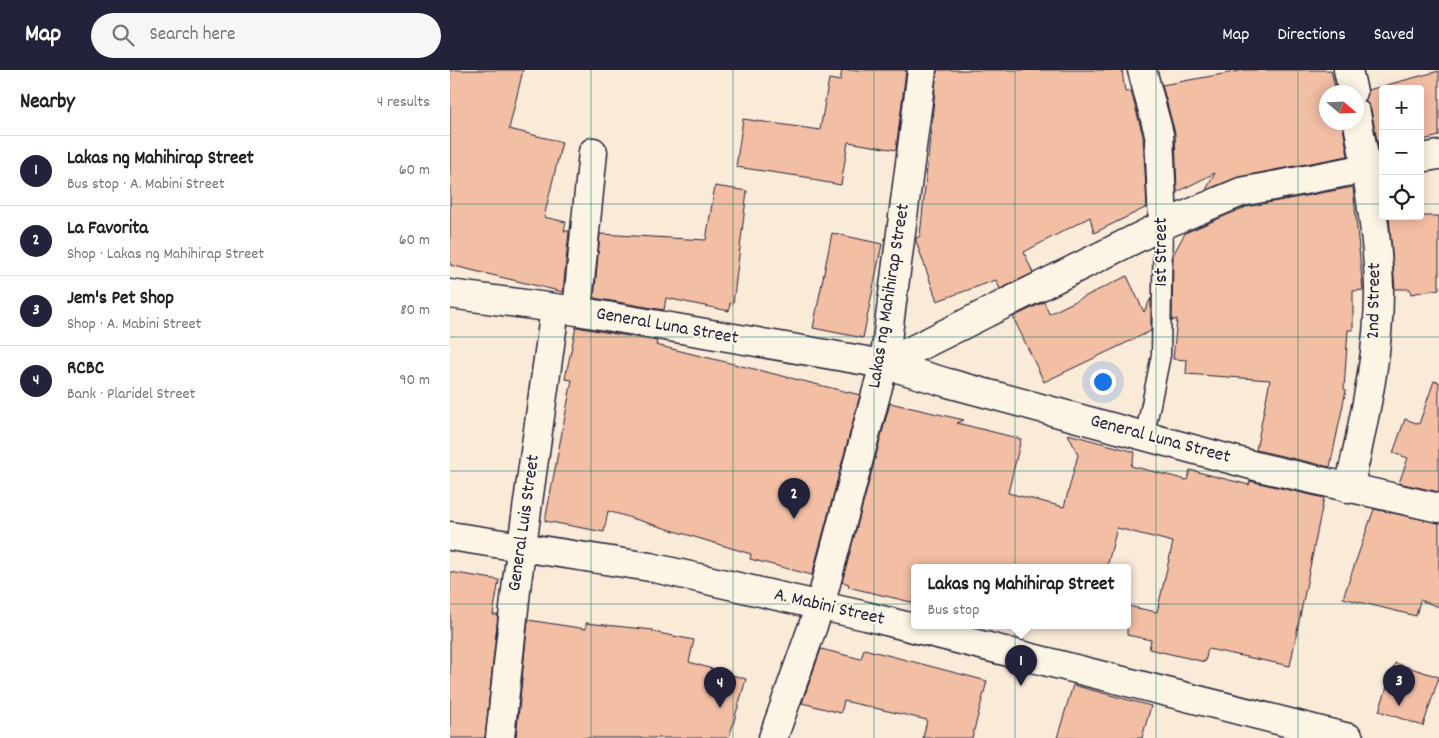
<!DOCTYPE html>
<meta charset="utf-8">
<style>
:root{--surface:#fff;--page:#f6f6f6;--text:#222;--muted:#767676;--line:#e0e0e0;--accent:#22223b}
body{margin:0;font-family:Dekko,sans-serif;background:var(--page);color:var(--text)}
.controls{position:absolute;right:15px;top:15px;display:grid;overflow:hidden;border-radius:5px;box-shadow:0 2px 12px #0003}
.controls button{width:45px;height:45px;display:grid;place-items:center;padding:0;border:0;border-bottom:1px solid var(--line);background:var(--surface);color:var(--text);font:25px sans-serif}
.compass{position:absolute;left:869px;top:15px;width:45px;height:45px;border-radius:50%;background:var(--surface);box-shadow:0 2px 12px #0003;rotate:109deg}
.you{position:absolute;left:652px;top:311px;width:18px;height:18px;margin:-12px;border:4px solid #fff;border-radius:50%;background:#1a73e8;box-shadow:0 0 0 8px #1a73e833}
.badge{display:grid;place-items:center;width:32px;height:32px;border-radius:50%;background:var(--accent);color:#fff;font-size:16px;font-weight:700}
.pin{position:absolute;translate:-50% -41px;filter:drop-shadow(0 1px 2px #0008)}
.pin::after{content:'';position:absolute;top:26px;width:18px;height:15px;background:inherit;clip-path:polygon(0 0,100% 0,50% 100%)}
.popup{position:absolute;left:461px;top:494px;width:220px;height:65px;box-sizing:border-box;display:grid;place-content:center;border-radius:5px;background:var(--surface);filter:drop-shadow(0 1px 4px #0005);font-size:16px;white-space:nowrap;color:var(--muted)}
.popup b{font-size:19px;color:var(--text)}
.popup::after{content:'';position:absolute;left:50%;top:100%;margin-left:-10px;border:10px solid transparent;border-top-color:var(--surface)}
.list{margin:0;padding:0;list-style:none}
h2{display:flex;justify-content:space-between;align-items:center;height:65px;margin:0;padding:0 20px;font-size:21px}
h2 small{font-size:16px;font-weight:400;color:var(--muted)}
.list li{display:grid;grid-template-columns:32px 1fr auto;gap:15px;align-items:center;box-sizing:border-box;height:70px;padding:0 20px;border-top:1px solid var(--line)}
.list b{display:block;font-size:19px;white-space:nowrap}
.list p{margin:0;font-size:16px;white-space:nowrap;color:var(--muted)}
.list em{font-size:16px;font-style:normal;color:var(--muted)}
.icon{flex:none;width:28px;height:28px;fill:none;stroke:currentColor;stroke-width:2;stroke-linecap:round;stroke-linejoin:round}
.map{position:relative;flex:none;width:989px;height:668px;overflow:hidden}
header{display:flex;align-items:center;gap:30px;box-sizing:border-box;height:70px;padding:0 25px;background:var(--accent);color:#fff}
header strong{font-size:24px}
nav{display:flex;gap:28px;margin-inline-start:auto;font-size:18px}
.search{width:350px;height:45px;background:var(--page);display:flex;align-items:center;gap:12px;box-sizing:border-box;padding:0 18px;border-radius:28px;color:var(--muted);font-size:19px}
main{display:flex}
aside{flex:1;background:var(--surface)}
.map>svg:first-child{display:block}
.building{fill:#f2bea4;stroke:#22223b}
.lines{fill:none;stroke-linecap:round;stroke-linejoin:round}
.service-casing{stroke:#22223b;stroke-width:21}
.minor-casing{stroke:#22223b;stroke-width:31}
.tertiary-casing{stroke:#22223b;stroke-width:31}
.secondary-casing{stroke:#22223b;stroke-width:31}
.service{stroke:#fcf5e5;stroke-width:18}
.minor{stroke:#fcf5e5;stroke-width:28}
.tertiary{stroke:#fcf5e5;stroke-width:28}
.secondary{stroke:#fcf5e5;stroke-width:28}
.grid{fill:none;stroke:#0f766e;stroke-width:1;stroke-opacity:0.55}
.labels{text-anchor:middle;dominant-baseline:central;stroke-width:4;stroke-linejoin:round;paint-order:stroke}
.street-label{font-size:19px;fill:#22223b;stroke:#fcf5e5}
</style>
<header>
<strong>Map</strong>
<div class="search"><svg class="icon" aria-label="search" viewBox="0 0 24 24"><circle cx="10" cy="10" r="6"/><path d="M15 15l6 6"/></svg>Search here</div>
<nav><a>Map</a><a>Directions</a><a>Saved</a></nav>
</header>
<main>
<aside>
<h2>Nearby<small>4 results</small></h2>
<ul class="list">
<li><span class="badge">1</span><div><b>Lakas ng Mahihirap Street</b><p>Bus stop · A. Mabini Street</p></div><em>60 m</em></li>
<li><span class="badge">2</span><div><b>La Favorita</b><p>Shop · Lakas ng Mahihirap Street</p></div><em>60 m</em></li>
<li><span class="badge">3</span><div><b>Jem's Pet Shop</b><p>Shop · A. Mabini Street</p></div><em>80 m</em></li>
<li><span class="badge">4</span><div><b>RCBC</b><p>Bank · Plaridel Street</p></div><em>90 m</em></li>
</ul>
</aside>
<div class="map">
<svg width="989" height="668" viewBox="0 0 989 668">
<rect width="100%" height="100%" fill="#faead8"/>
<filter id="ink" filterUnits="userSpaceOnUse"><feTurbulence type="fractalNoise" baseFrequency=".02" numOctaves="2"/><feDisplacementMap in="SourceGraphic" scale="10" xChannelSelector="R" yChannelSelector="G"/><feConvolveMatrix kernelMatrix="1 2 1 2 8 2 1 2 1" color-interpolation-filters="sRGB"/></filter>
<g filter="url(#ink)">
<path class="building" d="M 0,0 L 73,0 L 59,59 L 112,72 L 94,147 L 116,152 L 114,161 L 119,161 L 113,222 L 0,195 Z
M 392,0 L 456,0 L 446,80 L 398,72 L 391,115 L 362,110 L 362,108 L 286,97 L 293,49 L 370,60 L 379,9 L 390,11 Z
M 487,0 L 672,0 L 675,22 L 681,21 L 693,66 L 697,137 L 644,163 L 640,147 L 574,182 L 583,203 L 550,219 L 546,210 L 487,231 L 466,171 L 466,168 L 470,166 Z
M 795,0 L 881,0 L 886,22 L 876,22 L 876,52 L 892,52 L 898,86 L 788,107 L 756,120 L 765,103 L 727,122 L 725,63 L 712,15 Z
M 989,1 L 989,66 L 970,71 L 970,19 L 933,19 L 933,80 L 929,80 L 921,40 L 915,31 L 918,20 Z
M 265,116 L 297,121 L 283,234 L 280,233 L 279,241 L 216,228 L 214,240 L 144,228 L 150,164 L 256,170 Z
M 903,117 L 913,220 L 903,221 L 903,260 L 898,260 L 894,319 L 896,320 L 880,397 L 806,380 L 820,310 L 736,304 L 737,290 L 723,289 L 727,249 L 722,251 L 723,185 L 735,163 L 796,137 Z
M 939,146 L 989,146 L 989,219 L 961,224 L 960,219 L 945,219 Z
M 382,163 L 432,174 L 413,268 L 363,258 Z
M 677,206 L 694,242 L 701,228 L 701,261 L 594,312 L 563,247 L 594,232 L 599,244 Z
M 126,257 L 207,271 L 206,275 L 410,325 L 362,505 L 300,489 L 301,484 L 158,441 L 154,462 L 95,451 L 122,310 L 115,309 Z
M 984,311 L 989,312 L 989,422 L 949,413 L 958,388 L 943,383 L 955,349 L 969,354 Z
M 440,333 L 514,350 L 507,353 L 571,369 L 558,423 L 614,437 L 628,385 L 618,364 L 685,382 L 681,396 L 737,410 L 740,400 L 799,415 L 800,411 L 874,428 L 840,596 L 758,579 L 755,592 L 699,579 L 701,570 L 677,565 L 677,536 L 707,542 L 723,472 L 667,458 L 657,497 L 465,497 L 465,533 L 398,517 L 399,514 L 392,512 Z
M 924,439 L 989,453 L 989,537 L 970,530 L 966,546 L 893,528 Z
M 0,502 L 49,510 L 43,545 L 48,545 L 35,668 L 0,668 Z
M 78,550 L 136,559 L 136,553 L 203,560 L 203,562 L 244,570 L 239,592 L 296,609 L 279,668 L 66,668 Z
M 371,579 L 411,589 L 414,579 L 537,611 L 522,668 L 473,668 L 477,650 L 394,631 L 391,643 L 352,633 Z
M 945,593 L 989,607 L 973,656 L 929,641 Z
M 623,615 L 701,636 L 692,668 L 607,668 Z"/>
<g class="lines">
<defs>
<path id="service" d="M 695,364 L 711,285 L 713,155"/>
<path id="minor" d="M 692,0 L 709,64 L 713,155
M 898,0 L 903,22
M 970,88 L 989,85
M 0,224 L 127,241 L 434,294 L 498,313 L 809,397 L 989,438
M 127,241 L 143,82
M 434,294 L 713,155 L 791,122 L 933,95
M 899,419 C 913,353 930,284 929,216 C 927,158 917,99 906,43
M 50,668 L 67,511 L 105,239
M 323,668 L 370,536"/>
<path id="tertiary" d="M 370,536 L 434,294 L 472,0"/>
<path id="secondary" d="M 0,466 L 200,497 L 416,546 L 899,668"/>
</defs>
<use href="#service" class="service-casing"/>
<use href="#minor" class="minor-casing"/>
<use href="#tertiary" class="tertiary-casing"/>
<use href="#secondary" class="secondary-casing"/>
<use href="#service" class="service"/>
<use href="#minor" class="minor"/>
<use href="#tertiary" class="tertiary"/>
<use href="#secondary" class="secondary"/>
</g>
</g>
<path class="grid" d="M 141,0 L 141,668M 283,0 L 283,668M 424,0 L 424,668M 565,0 L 565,668M 706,0 L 706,668M 848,0 L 848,668M 0,134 L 933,134M 970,134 L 989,134M 0,267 L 989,267M 0,401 L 989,401M 0,534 L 989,534"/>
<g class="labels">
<g class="street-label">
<text transform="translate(712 182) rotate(-90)">1st Street</text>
<text transform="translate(440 226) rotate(-81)">Lakas ng Mahihirap Street</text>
<text transform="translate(925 231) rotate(-89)">2nd Street</text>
<text transform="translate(217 257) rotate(10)">General Luna Street</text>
<text transform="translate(710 370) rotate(15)">General Luna Street</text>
<text transform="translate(75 453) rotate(-82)">General Luis Street</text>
<text transform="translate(379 538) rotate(13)">A. Mabini Street</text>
</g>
</g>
</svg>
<div class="controls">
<button>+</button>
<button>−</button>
<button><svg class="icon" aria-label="locate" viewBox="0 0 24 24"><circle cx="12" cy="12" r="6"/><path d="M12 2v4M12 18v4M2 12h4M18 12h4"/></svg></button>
</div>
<svg class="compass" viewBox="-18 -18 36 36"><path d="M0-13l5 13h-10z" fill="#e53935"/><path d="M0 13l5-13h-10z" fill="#767676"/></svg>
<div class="you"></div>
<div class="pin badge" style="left:571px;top:616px">1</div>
<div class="popup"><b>Lakas ng Mahihirap Street</b>Bus stop</div>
<div class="pin badge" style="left:344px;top:449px">2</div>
<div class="pin badge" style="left:949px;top:636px">3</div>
<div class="pin badge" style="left:270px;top:638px">4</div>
</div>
</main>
